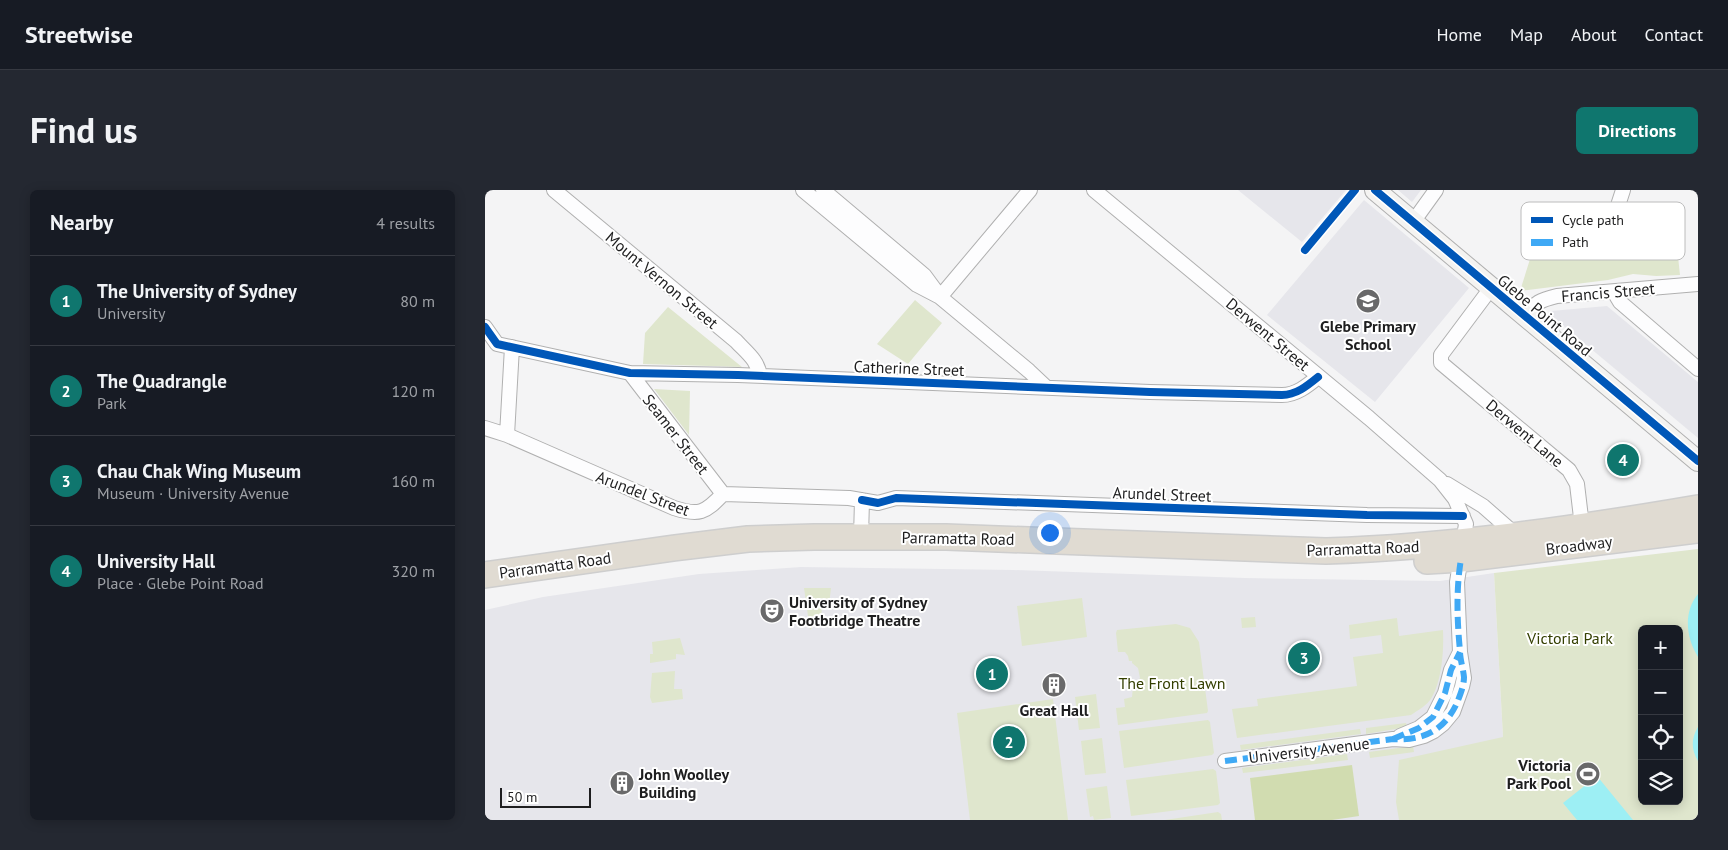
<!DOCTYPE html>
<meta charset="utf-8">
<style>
:root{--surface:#171b24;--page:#242831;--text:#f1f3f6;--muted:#9ea1a6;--line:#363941;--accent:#0f766e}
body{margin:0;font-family:"PT Sans",sans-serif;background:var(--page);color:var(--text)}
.controls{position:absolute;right:15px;bottom:15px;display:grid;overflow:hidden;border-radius:8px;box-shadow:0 2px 12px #0003}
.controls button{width:45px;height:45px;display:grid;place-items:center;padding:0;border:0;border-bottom:1px solid var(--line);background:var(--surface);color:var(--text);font:25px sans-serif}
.scale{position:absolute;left:15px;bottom:12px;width:91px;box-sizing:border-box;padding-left:5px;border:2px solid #1e1e1f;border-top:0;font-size:14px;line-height:18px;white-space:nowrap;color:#1e1e1f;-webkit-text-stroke:4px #fff;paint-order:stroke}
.you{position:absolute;left:564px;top:342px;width:18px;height:18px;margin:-12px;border:4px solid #fff;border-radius:50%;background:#1a73e8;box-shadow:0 0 0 8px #1a73e833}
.badge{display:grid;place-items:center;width:32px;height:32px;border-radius:50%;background:var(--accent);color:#fff;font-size:16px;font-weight:700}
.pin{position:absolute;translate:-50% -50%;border:2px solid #fff;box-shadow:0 1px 5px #0006}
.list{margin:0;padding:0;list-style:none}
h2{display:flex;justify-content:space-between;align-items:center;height:65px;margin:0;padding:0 20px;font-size:21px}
h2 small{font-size:16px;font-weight:400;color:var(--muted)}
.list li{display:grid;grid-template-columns:32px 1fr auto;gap:15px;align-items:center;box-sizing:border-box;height:90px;padding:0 20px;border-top:1px solid var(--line)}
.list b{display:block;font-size:19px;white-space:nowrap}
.list p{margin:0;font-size:16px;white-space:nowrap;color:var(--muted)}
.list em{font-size:16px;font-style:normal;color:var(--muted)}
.icon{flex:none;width:28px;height:28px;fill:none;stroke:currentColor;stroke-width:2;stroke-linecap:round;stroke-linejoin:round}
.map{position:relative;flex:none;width:1213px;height:630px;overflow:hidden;border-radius:8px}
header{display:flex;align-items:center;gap:30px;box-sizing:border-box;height:70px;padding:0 25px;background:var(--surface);border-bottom:1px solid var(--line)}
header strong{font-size:24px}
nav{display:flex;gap:28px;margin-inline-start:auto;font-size:18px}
.intro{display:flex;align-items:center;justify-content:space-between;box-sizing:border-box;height:120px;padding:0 30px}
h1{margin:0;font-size:35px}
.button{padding:12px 22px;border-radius:8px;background:var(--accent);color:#fff;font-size:18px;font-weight:700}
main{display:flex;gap:30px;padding:0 30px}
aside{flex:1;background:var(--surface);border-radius:8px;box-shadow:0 2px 12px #0003}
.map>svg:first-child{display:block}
.built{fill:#e6e6eb}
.green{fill:#dfe6cd;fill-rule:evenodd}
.forest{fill:#d1dcb0}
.water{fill:#9deff4}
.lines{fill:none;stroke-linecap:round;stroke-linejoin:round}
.street-casing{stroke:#b0b0b0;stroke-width:16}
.secondary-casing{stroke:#b0b0b0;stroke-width:22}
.highway-casing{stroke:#cecece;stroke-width:28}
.street{stroke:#fdfdfe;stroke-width:14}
.secondary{stroke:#f4f3f1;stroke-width:20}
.highway{stroke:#e0dbd2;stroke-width:25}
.quiet{stroke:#3fa9f5;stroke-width:6;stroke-dasharray:12 6;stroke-linecap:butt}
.cycleway-casing{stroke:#fff;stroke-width:11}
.cycleway{stroke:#0057b8;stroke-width:8}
.labels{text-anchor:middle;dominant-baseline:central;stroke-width:4;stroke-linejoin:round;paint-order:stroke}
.street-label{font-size:16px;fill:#1e1e1f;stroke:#fff}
.poi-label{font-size:16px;font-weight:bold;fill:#1e1e1f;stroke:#fff}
.park-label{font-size:16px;fill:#343f00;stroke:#fff}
.key{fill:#fff;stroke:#bcbcbc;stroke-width:1}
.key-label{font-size:14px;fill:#1e1e1f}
</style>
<header>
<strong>Streetwise</strong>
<nav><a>Home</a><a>Map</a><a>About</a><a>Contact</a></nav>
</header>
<div class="intro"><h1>Find us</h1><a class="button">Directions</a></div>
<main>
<aside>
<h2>Nearby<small>4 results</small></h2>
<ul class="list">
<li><span class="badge">1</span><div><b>The University of Sydney</b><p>University</p></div><em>80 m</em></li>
<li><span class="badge">2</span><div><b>The Quadrangle</b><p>Park</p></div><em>120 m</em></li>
<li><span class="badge">3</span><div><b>Chau Chak Wing Museum</b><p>Museum · University Avenue</p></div><em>160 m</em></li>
<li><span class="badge">4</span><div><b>University Hall</b><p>Place · Glebe Point Road</p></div><em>320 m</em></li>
</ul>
</aside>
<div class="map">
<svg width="1213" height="630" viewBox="0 0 1213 630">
<rect width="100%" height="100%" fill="#f4f4f5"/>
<path class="built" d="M 753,0 L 861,0 L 817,52 Z
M 913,0 L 936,0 L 927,12 Z
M 879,10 L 984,98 L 890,212 L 782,125 Z
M 1122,116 L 1213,192 L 1213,248 L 1063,123 L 1066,121 Z
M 316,377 L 528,380 L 760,388 L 955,391 L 1009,383 L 1018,547 L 916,630 L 0,630 L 0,420 L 58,407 L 214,384 Z"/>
<path class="green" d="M 1062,15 L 1122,33 L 1136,24 L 1188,20 L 1195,85 L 1171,86 L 1148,84 L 1123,90 L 1035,101 Z
M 430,110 L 457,133 L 423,174 L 392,154 Z
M 183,117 L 257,177 L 158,174 L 160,143 Z
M 169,199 L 205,201 L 204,245 Z
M 1213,359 L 1213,630 L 914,630 L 911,612 L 914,570 L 1018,547 L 1009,383 ZM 1157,439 L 1194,439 L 1194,611 L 1157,611 Z
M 319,398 L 346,398 L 344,415 L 339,415 L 337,417 L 336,427 L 325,440 Z
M 597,408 L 602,447 L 537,456 L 532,416 Z
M 770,427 L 771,437 L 757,438 L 756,428 Z
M 912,428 L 914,446 L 958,440 C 959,459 957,490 947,507 C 942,516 933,520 926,525 L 752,548 L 747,519 L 773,516 L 772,509 L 872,496 L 868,467 L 898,463 L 896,445 L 865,449 L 864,435 Z
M 691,434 L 705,438 L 714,452 L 723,521 L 722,523 L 633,535 L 631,518 L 640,517 L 639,509 L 647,507 L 648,497 L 651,497 L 651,494 L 655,488 L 653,478 L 647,473 L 647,471 L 644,471 L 643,466 L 640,462 L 633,462 L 631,443 L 632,440 Z
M 195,448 L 200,465 L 191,464 L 191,469 L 165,473 L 165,464 L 168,464 L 167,452 Z
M 190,481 L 189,499 L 197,499 L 198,509 L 167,513 L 165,507 L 167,483 Z
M 611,504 L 615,538 L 594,540 L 590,507 Z
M 568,509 L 583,630 L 485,630 L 472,523 Z
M 723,530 L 725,532 L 729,563 L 727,565 L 639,578 L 634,541 Z
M 921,533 L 922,537 L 881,544 L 881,538 Z
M 875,539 L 876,544 L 756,560 L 755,555 Z
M 617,548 L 621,583 L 600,585 L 596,551 Z
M 928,556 L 929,562 L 885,568 L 884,562 Z
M 862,564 L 863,570 L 758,583 L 757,578 Z
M 728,579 L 731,581 L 735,613 L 733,615 L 646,626 L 641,590 Z
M 622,596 L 626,628 L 609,630 L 608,626 L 605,627 L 601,599 Z
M 733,622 L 736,624 L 737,630 L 680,630 Z"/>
<path class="forest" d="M 867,575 L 874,626 L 847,630 L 770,630 L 765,588 Z"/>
<path class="water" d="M 1213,404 L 1213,467 C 1201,448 1198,422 1213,404 Z
M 1213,537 L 1213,571 C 1206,560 1206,548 1213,537 Z
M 1112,586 L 1148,630 L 1092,630 L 1078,613 Z"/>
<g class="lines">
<defs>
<path id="street" d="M 69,0 L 251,151 C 261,162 273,170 275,186
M 318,0 L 432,95 L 455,107 L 544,181 L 561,197
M 338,0 L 439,85 L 453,104
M 609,0 L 884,228 L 955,290 L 970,309 L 981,334 L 972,392 L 975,462 L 979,488 L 977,497 L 968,522 L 958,534 L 949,541 L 939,546 L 924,550 L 908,549 L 740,571
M 928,32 L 951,0
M 1126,37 L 1138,0
M 1006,98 L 956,165 L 956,173 L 1084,280 L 1092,294 L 1097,336
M 1129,102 L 1135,112 L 1213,179
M 455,107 L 545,0
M 1040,126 C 1050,112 1056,110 1072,106 L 1213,94
M 0,137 L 12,154 L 145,183 L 253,185 L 665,202 L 797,205 C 811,205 822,196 833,187
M 145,183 L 238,304
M 0,238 L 22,245 L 189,318 C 214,326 220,323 238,304 L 364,308 L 393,313 L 411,308 L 882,325 L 978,326
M 22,245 L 27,157
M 962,294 L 998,316 L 1031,345
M 376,347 L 377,310
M 915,546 L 934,538 L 948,527 L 960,503 L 966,480 L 975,462"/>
<path id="secondary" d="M 890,0 L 1213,271"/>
<path id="highway" d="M 942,371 L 976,369 L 1213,340
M 0,385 L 189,358 L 263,349 L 329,347 L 461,347 L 841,361 C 966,357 1090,339 1213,318"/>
</defs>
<use href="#street" class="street-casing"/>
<use href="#secondary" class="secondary-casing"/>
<use href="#highway" class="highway-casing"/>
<use href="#street" class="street"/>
<use href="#secondary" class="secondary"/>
<use href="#highway" class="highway"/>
<path class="quiet" d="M 507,475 L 523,472
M 908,549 L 934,538 L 948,527 L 960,503 L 966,480 L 975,462
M 740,571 L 908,549 C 938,551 959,541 972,513 C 975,505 979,496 979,487 C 978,478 975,469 975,461 C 972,430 971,399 976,369"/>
<defs>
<path id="cycleway" d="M 890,0 L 1213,271
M 820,60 L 870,0
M 0,137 L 12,154 L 145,183 L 253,185 L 665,202 L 797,205 C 811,205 822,196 833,187
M 377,310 L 393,313 L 411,308 L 882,325 L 978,326"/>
</defs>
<use href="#cycleway" class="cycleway-casing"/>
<use href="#cycleway" class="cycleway"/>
</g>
<defs>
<symbol id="school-disc" viewBox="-11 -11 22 22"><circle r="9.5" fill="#69696a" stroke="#fff"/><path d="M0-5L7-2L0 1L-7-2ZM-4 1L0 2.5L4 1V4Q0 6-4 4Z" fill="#fff"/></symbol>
<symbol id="theatre-disc" viewBox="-11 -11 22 22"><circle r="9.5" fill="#69696a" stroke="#fff"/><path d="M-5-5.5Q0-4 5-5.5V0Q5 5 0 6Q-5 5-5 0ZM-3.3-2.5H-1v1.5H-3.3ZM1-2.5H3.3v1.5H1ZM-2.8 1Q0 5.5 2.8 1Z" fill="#fff"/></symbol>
<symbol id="building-disc" viewBox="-11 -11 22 22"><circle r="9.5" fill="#69696a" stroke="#fff"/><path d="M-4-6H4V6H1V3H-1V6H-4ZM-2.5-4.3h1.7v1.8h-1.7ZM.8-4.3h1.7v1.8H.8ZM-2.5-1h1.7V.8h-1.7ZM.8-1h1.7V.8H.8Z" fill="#fff"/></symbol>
<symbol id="stadium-disc" viewBox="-11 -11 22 22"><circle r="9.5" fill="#69696a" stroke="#fff"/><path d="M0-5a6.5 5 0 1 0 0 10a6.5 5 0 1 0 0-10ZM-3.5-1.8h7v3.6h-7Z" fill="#fff"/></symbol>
</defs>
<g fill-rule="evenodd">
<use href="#school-disc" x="869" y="97" width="28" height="28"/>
<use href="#theatre-disc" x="273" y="407" width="28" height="28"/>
<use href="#building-disc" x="555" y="481" width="28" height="28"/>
<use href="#stadium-disc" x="1089" y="570" width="28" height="28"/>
<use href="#building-disc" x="123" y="579" width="28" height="28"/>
</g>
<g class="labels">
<g class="street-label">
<text transform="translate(177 90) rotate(40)">Mount Vernon Street</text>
<text transform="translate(1123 102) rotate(-5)">Francis Street</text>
<text transform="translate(1060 125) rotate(40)">Glebe Point Road</text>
<text transform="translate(783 144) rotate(40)">Derwent Street</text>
<text transform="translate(424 178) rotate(2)">Catherine Street</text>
<text transform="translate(1040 243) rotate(40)">Derwent Lane</text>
<text transform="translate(191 244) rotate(52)">Seamer Street</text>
<text transform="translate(158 303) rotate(21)">Arundel Street</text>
<text transform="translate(677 304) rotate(2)">Arundel Street</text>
<text transform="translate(473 348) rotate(1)">Parramatta Road</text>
<text transform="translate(1094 355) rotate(-7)">Broadway</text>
<text transform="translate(878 358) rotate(-2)">Parramatta Road</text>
<text transform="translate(70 375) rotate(-8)">Parramatta Road</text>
<text transform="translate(824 560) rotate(-7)">University Avenue</text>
</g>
<g class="poi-label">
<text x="883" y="136">Glebe Primary<tspan x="883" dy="18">School</tspan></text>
<text x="304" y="412" text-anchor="start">University of Sydney<tspan x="304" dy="18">Footbridge Theatre</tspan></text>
<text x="569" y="520">Great Hall</text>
<text x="1086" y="575" text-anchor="end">Victoria<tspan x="1086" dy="18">Park Pool</tspan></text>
<text x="154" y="584" text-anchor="start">John Woolley<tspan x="154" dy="18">Building</tspan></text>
</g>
<g class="park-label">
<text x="1085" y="448">Victoria Park</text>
<text x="687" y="493">The Front Lawn</text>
</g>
</g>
<rect x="1036" y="12" width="164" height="58" rx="8" class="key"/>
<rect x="1046" y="27" width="22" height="6" fill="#0057b8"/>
<rect x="1046" y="49" width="22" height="7" fill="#3fa9f5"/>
<g class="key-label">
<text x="1077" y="35">Cycle path</text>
<text x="1077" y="57">Path</text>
</g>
</svg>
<div class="controls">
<button>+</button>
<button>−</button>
<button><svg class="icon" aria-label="locate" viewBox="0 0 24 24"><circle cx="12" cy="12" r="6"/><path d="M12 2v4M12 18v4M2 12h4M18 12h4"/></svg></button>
<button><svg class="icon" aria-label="layers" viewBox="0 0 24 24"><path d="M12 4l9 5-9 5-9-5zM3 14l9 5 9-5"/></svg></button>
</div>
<div class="scale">50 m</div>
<div class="you"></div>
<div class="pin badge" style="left:507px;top:484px">1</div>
<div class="pin badge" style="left:524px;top:552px">2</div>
<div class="pin badge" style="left:819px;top:468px">3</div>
<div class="pin badge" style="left:1138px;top:270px">4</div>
</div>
</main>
